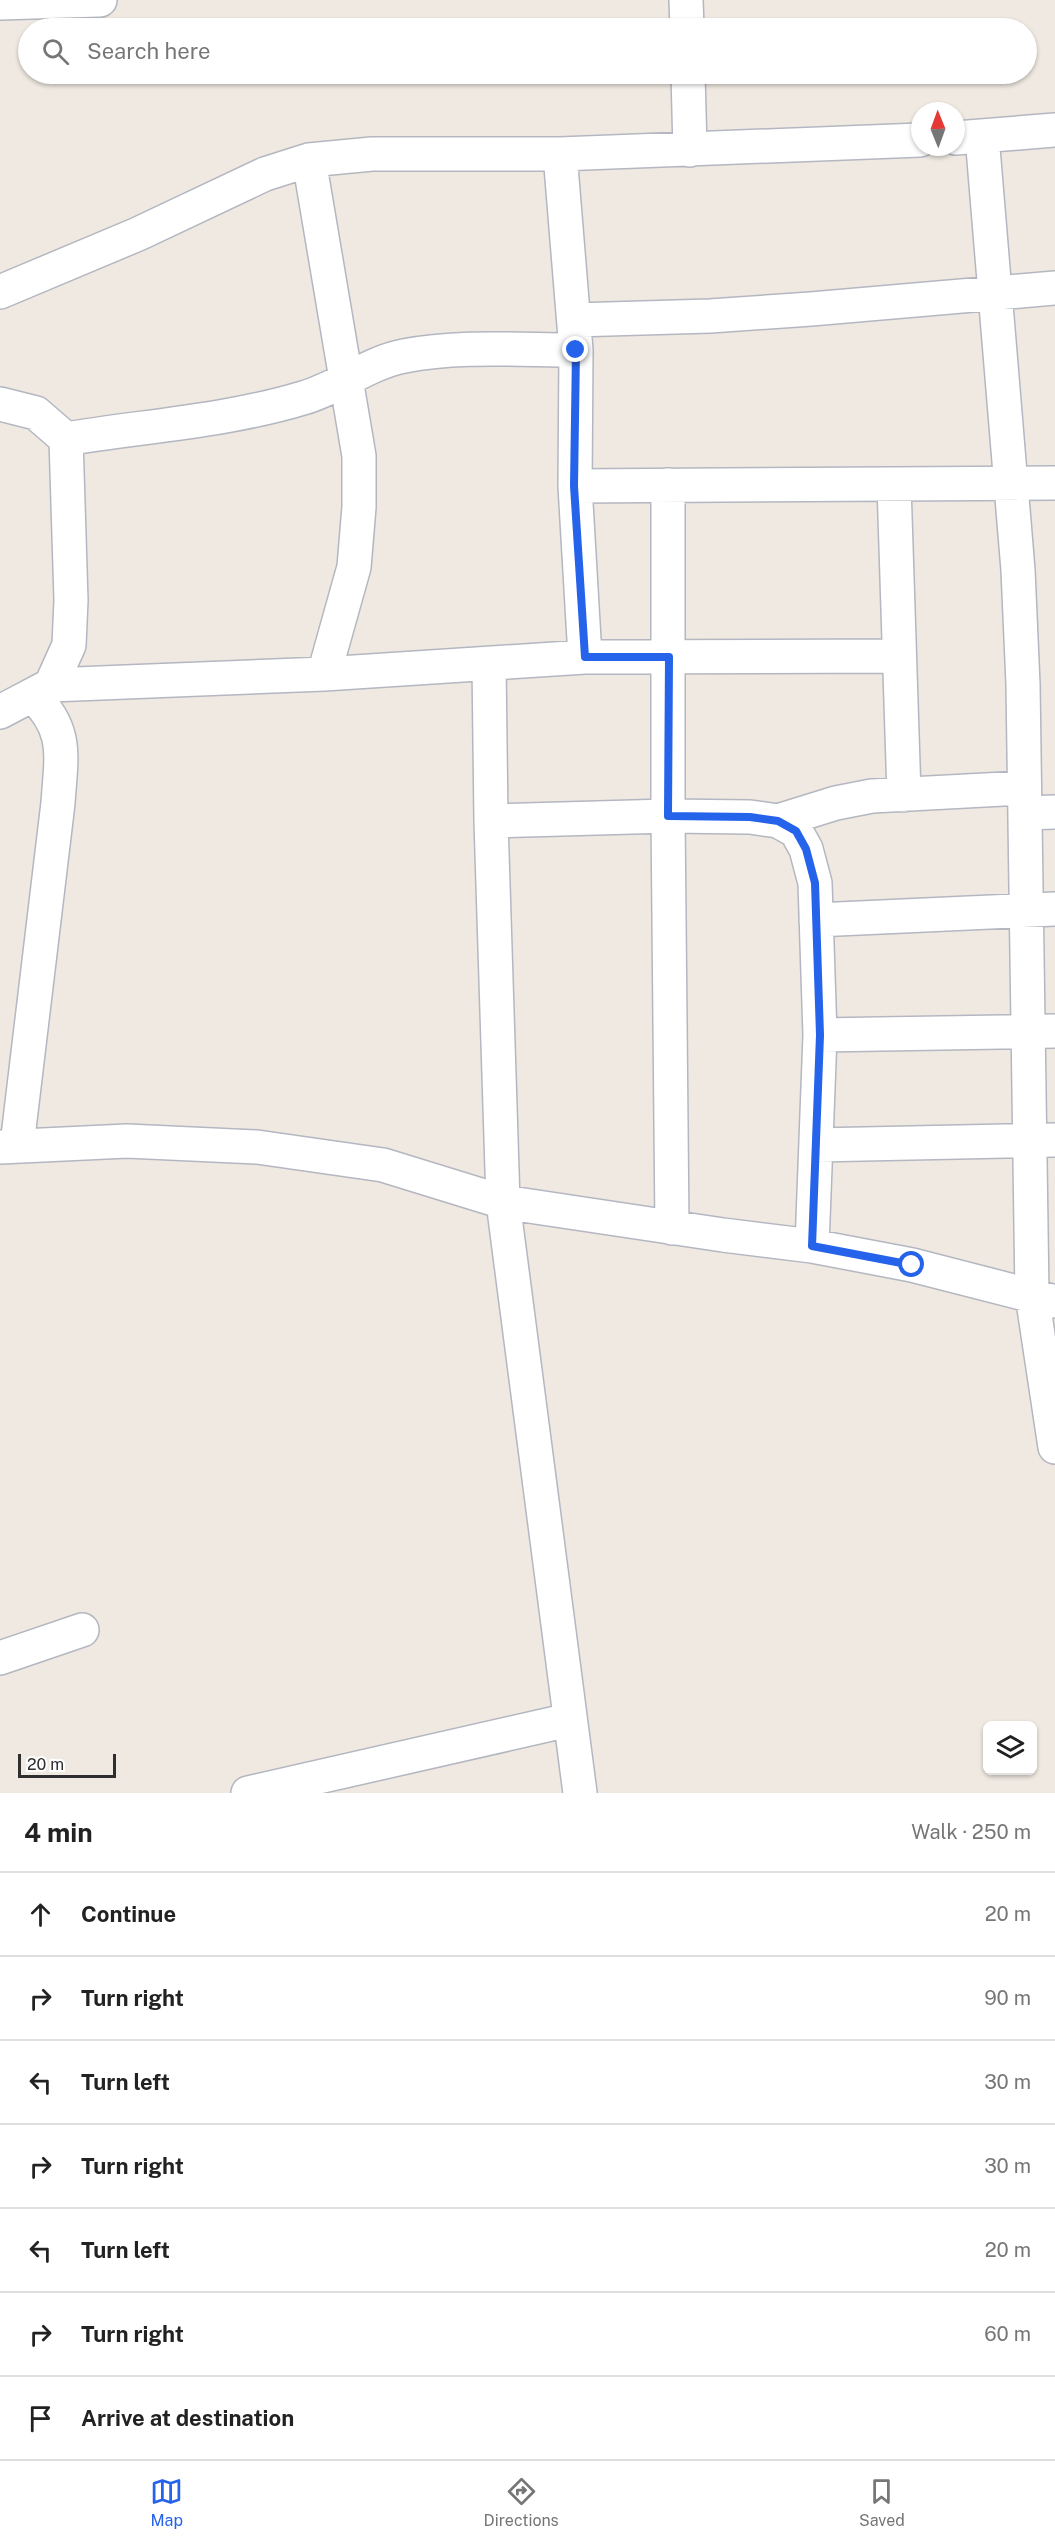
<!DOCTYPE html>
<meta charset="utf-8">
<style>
:root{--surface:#fff;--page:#f6f6f6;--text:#222;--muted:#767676;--line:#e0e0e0;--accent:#2563eb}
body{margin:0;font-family:"Public Sans",sans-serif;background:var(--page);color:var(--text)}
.controls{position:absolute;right:18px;bottom:18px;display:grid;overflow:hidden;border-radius:9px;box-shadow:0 2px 4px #0004}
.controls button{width:54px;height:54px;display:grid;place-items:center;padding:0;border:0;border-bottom:2px solid var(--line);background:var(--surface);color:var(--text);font:30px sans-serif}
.compass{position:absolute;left:911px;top:102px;width:54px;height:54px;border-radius:50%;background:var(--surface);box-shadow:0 2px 4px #0004;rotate:359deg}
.scale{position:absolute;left:18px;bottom:15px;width:98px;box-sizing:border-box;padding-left:6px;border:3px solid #2e2e2e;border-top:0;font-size:16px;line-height:21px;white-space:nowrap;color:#2e2e2e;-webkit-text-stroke:4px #fff;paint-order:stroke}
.stop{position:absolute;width:18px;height:18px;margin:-14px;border:4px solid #2563eb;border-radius:50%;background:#fff}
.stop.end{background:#2563eb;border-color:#fff;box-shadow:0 2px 6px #0008}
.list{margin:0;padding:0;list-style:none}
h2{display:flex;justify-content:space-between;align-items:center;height:78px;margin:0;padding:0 24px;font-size:26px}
h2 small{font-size:20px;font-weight:400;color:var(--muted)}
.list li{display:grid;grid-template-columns:39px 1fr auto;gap:18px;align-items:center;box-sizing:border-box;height:84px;padding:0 24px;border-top:2px solid var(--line)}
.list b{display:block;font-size:22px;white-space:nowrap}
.list em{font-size:20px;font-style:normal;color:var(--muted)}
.icon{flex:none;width:33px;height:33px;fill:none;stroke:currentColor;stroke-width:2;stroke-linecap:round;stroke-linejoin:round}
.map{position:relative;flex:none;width:1055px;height:1793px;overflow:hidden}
.search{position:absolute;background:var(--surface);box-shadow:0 2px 4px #0004;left:18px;right:18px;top:18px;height:66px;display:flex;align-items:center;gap:15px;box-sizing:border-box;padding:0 21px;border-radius:33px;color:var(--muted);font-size:22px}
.sheet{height:666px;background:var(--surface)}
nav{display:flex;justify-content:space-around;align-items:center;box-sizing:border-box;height:84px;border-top:2px solid var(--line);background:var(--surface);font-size:16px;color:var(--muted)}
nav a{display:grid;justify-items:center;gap:3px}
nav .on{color:var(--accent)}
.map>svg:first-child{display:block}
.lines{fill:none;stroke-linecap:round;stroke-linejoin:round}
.minor-casing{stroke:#b4b7c1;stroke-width:36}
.minor{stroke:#fff;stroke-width:33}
.route{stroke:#2563eb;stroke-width:8}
</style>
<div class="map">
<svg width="1055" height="1793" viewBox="0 0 1055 1793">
<rect width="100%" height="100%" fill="#efe9e1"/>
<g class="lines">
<defs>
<path id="minor" d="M 686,0 L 687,28
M 0,3 L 100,0
M 688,74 L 690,150
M 982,136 L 1018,570 L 1023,684 L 1032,1295 L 1055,1447
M 956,138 L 1055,130
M 560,154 L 576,350 L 575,486 L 585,657
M 309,160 L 359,456 L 359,507 L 354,567 L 324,674
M 0,292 L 138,234 L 265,174 L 309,160 L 372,154 L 560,154 L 920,140
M 574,320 L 710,316 L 811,309 L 1055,288
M 0,404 L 36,413 L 66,439 L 71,600 L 69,645 L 51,685 L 0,712
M 66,439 C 145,426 227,421 303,398 C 338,388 368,363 404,356 C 459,345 520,350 576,350
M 668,485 L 668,816 L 672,1228
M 894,485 L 904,795
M 575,486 L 1055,483
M 489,664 L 491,821 L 503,1202 L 580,1793
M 51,685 L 324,674 L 585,657 L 898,656
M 1025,813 L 1055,812
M 491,821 L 668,816 L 750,817 L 778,821 L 796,831 L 806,849 L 815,883 L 820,1035 L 812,1246
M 778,821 L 836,803 L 872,796 L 1024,788
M 816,920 L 1055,909
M 820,1035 L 1055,1031
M 17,1145 L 58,803 C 61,756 69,730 32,695
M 816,1145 L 1055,1140
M 0,1147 L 127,1141 L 257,1147 L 383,1165 L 503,1202 L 723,1235 L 812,1246 L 912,1265 L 1052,1301
M 0,1658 L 82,1630
M 248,1793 L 569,1720"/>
</defs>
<use href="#minor" class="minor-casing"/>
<use href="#minor" class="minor"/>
</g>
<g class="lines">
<path class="route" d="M 576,350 L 574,486 L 585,657 L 669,657 L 668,816 L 750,817 L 778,821 L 796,831 L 806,849 L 815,883 L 820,1035 L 812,1246 L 912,1265"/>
</g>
</svg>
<div class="controls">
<button><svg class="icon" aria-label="layers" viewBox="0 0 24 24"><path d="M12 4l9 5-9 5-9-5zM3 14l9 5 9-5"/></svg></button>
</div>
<svg class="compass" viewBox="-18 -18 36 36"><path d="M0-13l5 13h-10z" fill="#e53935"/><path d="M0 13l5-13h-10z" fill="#767676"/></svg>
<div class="scale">20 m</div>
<div class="stop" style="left:912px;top:1265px"></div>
<div class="stop end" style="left:576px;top:350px"></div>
<div class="search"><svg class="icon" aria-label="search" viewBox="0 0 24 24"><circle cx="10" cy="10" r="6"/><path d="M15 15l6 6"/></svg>Search here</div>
</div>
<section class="sheet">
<h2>4 min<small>Walk · 250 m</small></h2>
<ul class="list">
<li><svg class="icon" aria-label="ahead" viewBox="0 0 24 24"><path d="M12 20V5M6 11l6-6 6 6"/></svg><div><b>Continue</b></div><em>20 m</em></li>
<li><svg class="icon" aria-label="right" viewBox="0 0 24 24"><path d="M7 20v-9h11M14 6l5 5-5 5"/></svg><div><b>Turn right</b></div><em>90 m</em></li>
<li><svg class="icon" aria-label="left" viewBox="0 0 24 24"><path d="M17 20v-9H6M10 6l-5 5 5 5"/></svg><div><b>Turn left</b></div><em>30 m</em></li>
<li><svg class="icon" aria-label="right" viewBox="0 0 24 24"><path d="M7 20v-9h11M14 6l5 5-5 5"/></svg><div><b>Turn right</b></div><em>30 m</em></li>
<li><svg class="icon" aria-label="left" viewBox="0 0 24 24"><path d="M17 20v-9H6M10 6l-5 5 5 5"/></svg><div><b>Turn left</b></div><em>20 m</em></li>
<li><svg class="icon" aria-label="right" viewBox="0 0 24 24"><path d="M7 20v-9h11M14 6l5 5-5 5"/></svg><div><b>Turn right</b></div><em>60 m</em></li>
<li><svg class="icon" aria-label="arrive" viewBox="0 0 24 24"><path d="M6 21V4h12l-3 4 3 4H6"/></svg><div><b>Arrive at destination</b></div></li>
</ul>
</section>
<nav>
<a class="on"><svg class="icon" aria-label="map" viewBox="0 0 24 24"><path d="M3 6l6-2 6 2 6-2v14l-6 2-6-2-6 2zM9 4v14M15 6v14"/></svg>Map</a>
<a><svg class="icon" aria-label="directions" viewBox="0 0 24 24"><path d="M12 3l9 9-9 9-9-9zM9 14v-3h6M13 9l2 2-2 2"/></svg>Directions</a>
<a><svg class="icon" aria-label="saved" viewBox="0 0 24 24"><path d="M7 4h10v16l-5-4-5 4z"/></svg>Saved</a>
</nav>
